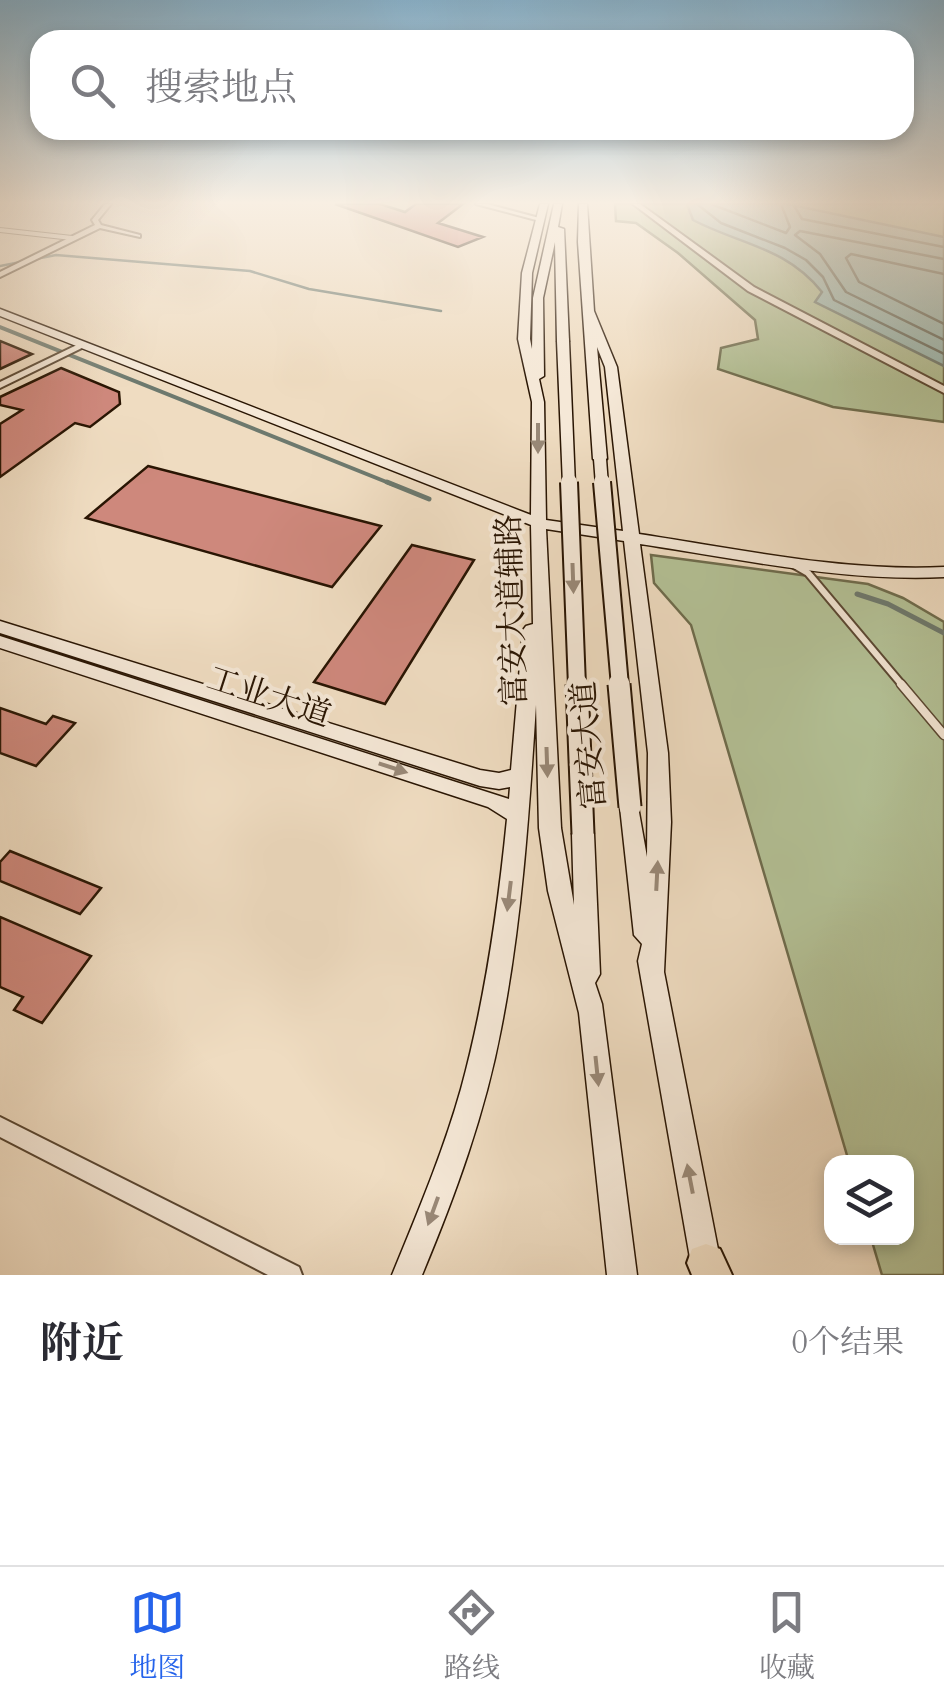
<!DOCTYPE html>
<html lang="zh">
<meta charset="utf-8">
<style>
:root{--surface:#fff;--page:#f2f2f3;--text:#2b2b33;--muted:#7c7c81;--line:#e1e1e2;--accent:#2563eb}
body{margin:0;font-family:Cardo,"Noto Serif SC",serif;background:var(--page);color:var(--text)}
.controls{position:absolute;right:30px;bottom:30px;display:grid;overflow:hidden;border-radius:20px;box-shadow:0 5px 15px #0003}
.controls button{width:90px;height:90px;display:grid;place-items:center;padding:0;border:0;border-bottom:2px solid var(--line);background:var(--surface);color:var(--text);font:50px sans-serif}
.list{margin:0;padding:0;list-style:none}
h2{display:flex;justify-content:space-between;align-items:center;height:130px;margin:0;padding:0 40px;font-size:42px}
h2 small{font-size:32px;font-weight:400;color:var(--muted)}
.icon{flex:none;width:55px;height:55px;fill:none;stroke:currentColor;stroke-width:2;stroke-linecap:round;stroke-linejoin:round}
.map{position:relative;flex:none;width:944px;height:1275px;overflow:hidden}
.search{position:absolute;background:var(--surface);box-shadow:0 5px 15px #0003;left:30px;right:30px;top:30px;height:110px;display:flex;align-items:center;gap:25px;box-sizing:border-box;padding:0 35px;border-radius:30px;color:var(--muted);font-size:38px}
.sheet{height:290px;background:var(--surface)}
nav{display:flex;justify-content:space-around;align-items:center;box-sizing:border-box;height:140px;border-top:2px solid var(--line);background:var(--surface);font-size:28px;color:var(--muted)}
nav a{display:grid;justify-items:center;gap:5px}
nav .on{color:var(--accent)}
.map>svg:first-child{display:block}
.green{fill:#b4c297;stroke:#6e6c4d;stroke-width:2.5}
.water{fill:#9abbb5;stroke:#6d796e;stroke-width:2.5}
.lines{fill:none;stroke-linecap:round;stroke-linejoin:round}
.shore{stroke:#62685c;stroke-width:2.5}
.stream-far2{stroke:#6d796e;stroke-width:2.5}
.stream-far1{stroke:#6d796e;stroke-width:4}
.stream{stroke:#6d796e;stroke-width:5}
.building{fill:#ce887c;stroke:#291503;stroke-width:2.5}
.lane-far2-casing{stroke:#5a4732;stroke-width:6}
.lane-far1-casing{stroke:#5a4732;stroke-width:10}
.lane-casing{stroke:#5a4732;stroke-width:11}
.street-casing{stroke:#5a4732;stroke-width:4}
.secondary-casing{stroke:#291503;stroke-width:3}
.highway-casing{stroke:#291503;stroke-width:4}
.lane-far2{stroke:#f5e8d7;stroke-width:4}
.lane-far1{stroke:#f5e8d7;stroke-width:6}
.lane{stroke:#f5e8d7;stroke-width:8}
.street{fill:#f5e8d7;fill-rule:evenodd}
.secondary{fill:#f5e8d7;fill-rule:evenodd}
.highway{fill:#efdcc1;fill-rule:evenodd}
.secondary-bridge-far2-casing{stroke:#291503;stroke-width:15;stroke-linecap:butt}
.secondary-bridge-far1-casing{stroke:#291503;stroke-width:20;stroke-linecap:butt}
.secondary-bridge-casing{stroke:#291503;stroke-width:25;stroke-linecap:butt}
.secondary-bridge-far2{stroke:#f5e8d7;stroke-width:12}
.secondary-bridge-far1{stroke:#f5e8d7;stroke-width:16}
.secondary-bridge{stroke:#f5e8d7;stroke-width:21}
.oneway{fill:#998978}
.labels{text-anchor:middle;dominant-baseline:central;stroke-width:8;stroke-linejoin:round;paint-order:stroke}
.street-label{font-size:32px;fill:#291503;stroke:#f5e8d7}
</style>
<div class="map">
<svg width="944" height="1275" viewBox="0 0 944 1275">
<rect width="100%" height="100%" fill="#efdcc1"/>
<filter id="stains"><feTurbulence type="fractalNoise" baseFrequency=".002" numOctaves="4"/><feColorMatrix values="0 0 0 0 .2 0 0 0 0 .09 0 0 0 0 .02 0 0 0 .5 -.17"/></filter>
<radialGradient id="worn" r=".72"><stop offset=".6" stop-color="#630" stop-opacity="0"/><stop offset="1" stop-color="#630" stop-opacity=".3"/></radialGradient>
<path class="green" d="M 615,204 L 944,204 L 944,422 L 833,407 L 718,369 L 721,348 L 758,339 L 755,320 L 678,253 L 636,223 L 616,221 Z
M 651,555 L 868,584 L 903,598 L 944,622 L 944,1275 L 882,1275 L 871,1238 L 906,1238 L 906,1162 L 849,1162 L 691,625 L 654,583 Z"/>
<path class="water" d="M 687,204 L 787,204 L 944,237 L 944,366 L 815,302 L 822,292 C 786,247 741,245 693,220 Z"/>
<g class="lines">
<path class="shore" d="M 697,204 L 721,223 L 785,248 L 806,260 L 823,277 L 834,300 L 944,354
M 711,204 L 786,233 L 790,227 L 781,204
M 793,204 L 802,219 L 944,247
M 944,259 L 800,231 L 795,235 L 820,254 L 846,292 L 944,340
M 944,274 L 851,254 L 846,258 L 859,282 L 944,324"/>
<path class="stream-far2" d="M 0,266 L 56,255 L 250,271 L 309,289 L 441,311"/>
<path class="stream-far1" d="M 0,327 L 394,485"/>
<path class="stream" d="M 387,482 L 429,499
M 857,594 L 888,604 L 944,633"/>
</g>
<path class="building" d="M 335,204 L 380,204 L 405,212 L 416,204 L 463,204 L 438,223 L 483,237 L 458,247 Z
M 0,341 L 32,354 L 0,369 Z
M 61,368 L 119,392 L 120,404 L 90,427 L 75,423 L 0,477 L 0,424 L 22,410 L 0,405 L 0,397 Z
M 148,466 L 381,526 L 332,587 L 86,518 Z
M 412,545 L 474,560 L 385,704 L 314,682 Z
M 0,708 L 46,724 L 53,716 L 75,723 L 36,766 L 0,753 Z
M 10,851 L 101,888 L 80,914 L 0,881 L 0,862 Z
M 0,917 L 91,956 L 42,1023 L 14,1010 L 23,997 L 0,987 Z"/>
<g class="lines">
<defs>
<path id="lane-far2" d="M 0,230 L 72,238"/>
<path id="lane-far1" d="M 794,565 L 808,573 L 903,686"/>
<path id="lane" d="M 901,684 L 944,735"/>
<path id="street" d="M 105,204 L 111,204 L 98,220 L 101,225 L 140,235 L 140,237 L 100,228 L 0,277 L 0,272 L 95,225 L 92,220 Z
M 476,204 L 487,204 L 543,219 L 540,221 Z
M 633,204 L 640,204 L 754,287 L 944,386 L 944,393 L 748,291 Z
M 81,343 L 88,345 L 0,388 L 0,382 Z
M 0,1117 L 299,1267 L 302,1275 L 268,1275 L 0,1137 Z"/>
<path id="secondary" d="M 540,204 L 548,204 L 532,273 L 530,339 L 532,349 L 533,298 L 554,204 L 562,204 L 558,227 L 564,229 L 569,341 L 563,344 L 557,341 L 555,242 L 543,298 L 544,376 L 539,379 L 544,402 L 546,520 L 623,531 L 605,367 L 597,347 L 607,459 L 600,463 L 593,459 L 578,242 L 579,204 L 587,204 L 594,311 L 617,367 L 639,534 C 739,549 843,572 944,567 L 944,577 C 843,582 740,559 640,544 L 668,753 L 671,822 L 664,972 L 723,1275 L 693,1275 L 638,961 L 642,944 L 634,935 L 620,807 L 623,801 L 630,798 L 637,801 L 647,857 L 648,753 L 624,541 L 546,529 L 561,828 L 574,905 L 572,834 L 575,828 L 583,825 L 591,828 L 594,834 L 600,974 L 595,983 L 602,1004 L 637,1275 L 607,1275 L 579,1013 L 548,891 L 539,828 L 536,705 C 529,813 522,922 501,1029 C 485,1114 455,1196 422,1275 L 392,1275 C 417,1214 443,1153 461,1089 C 485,1001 498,910 507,819 L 488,807 L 0,648 L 0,636 L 509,799 L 510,787 L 499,789 L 480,786 L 0,633 L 0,621 L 480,770 L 499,773 L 511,770 L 523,630 L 526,626 L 533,624 L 531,525 L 0,316 L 0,309 L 531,515 L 532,402 L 518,339 L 522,273 Z"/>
<path id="highway" d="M 706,1244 L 720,1249 L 732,1275 L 692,1275 L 687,1263 L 692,1249 Z"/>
</defs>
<use href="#lane-far2" class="lane-far2-casing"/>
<use href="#lane-far1" class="lane-far1-casing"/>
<use href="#lane" class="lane-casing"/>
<use href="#street" class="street-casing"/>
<use href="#secondary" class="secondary-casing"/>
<use href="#highway" class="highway-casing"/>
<use href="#lane-far2" class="lane-far2"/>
<use href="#lane-far1" class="lane-far1"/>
<use href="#lane" class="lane"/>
<use href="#street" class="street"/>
<use href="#secondary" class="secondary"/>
<use href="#highway" class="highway"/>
<defs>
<path id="secondary-bridge-far2" d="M 563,341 L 569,485
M 600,459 L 602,485"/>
<path id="secondary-bridge-far1" d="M 569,482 L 577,686
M 602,482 L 620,686"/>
<path id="secondary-bridge" d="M 577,684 L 583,834
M 619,684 L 630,807"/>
</defs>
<use href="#secondary-bridge-far2" class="secondary-bridge-far2-casing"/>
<use href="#secondary-bridge-far1" class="secondary-bridge-far1-casing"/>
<use href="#secondary-bridge" class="secondary-bridge-casing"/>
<use href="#secondary-bridge-far2" class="secondary-bridge-far2"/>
<use href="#secondary-bridge-far1" class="secondary-bridge-far1"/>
<use href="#secondary-bridge" class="secondary-bridge"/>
</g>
<defs><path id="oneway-solid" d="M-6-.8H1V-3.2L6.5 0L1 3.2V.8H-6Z" transform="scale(2.5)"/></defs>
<g class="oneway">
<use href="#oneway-solid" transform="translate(538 438) rotate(90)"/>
<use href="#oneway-solid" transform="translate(573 578) rotate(88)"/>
<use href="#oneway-solid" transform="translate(547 762) rotate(88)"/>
<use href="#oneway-solid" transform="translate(393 768) rotate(18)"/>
<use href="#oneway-solid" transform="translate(657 876) rotate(-87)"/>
<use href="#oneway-solid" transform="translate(509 896) rotate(97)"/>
<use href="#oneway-solid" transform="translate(597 1071) rotate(84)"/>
<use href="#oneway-solid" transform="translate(690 1179) rotate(-101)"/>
<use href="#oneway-solid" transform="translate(433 1211) rotate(110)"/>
</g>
<linearGradient id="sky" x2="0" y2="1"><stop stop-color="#89b7d4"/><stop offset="0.53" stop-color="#f8efe3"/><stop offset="1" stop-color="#f8efe3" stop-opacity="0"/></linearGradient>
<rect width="944" height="382" fill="url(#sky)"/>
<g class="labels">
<g class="street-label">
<text transform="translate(512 610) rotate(-92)">富安大道辅路</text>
<text transform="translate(269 697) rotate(18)">工业大道</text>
<text transform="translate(589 745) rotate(-95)">富安大道</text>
</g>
</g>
<rect width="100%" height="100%" filter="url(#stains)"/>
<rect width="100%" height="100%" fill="url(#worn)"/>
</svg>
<div class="controls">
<button><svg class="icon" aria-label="layers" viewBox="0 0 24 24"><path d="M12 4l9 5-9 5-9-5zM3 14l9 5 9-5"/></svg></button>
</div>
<div class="search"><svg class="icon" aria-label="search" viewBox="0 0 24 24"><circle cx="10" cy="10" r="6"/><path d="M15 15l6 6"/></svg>搜索地点</div>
</div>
<section class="sheet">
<h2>附近<small>0个结果</small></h2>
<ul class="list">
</ul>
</section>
<nav>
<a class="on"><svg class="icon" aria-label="map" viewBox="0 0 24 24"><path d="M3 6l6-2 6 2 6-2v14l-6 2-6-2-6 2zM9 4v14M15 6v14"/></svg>地图</a>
<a><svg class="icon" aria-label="directions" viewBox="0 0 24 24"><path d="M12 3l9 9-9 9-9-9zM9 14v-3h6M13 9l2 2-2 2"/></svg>路线</a>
<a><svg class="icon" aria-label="saved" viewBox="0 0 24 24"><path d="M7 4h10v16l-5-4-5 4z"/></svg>收藏</a>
</nav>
